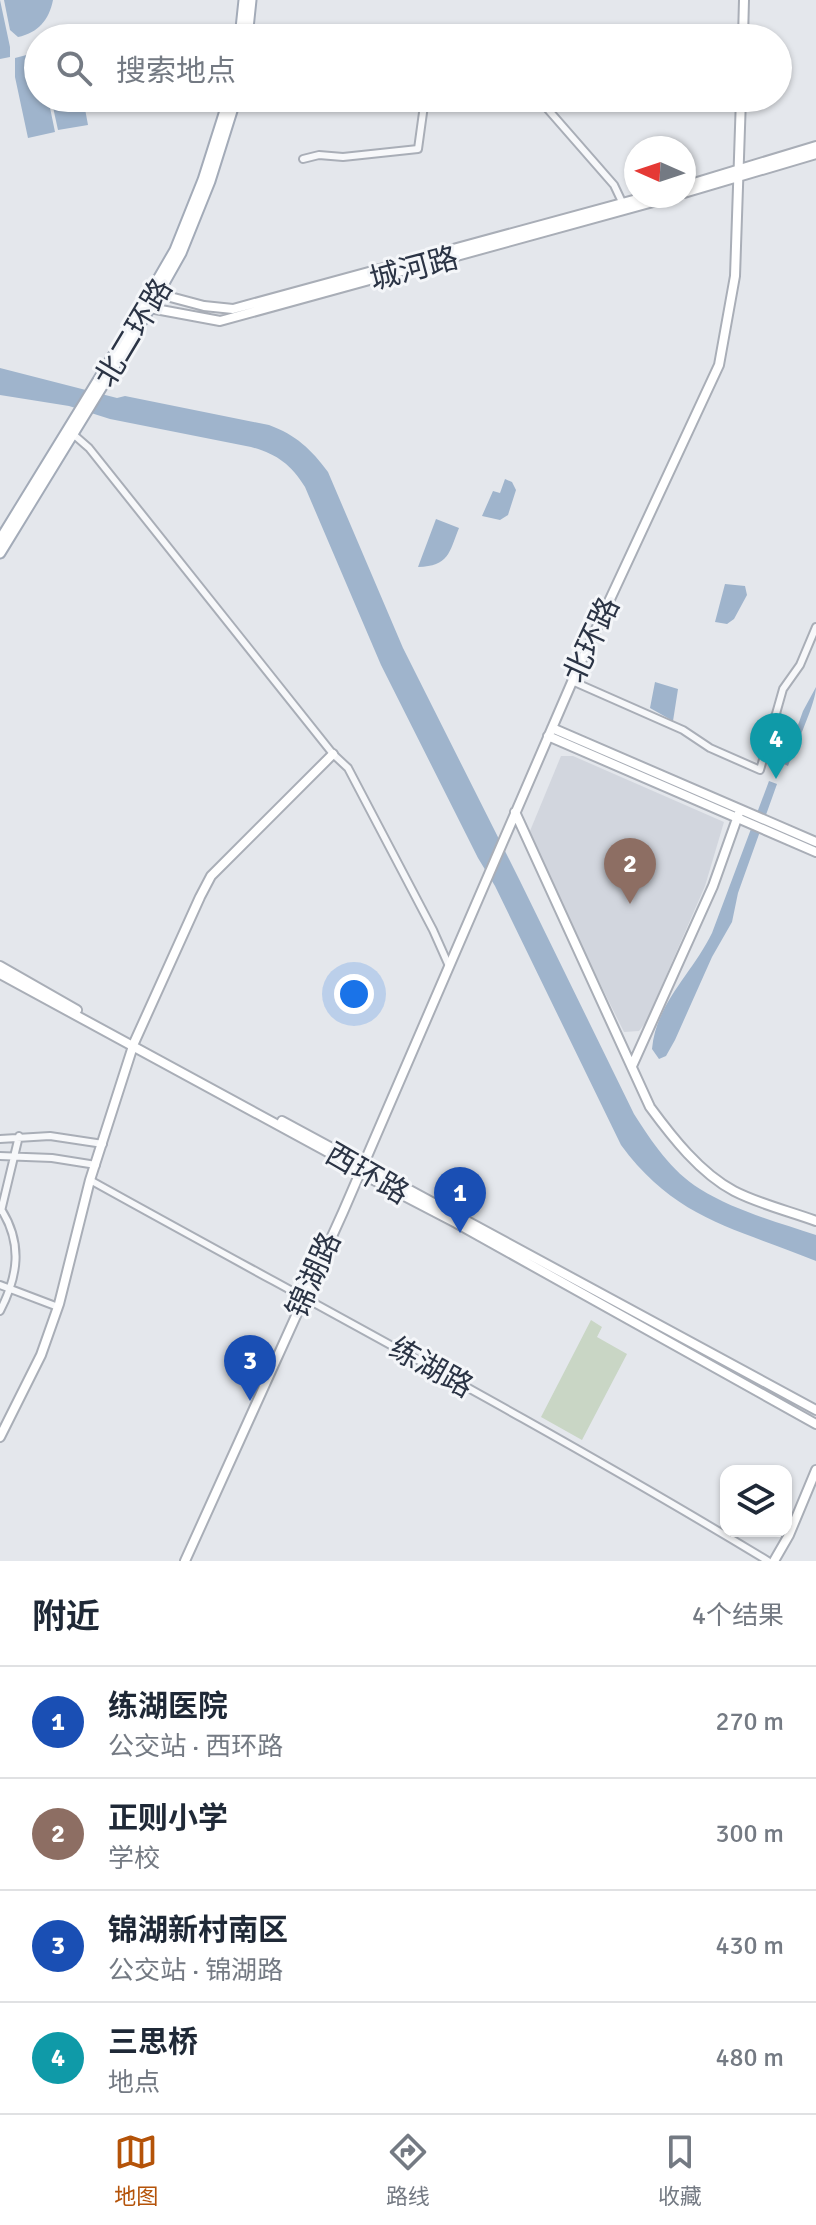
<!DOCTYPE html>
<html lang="zh">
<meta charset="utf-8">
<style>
:root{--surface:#fff;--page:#f6f6f7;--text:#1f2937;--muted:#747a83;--line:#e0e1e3;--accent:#b45309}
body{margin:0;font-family:Signika,"Noto Sans SC",sans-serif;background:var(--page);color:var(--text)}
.controls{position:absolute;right:24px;bottom:24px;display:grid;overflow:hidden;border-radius:16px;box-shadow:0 2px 6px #0004}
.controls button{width:72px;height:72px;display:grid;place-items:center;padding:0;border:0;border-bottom:2px solid var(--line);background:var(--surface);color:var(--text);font:40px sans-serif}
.compass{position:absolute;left:624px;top:136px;width:72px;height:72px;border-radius:50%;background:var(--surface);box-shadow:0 2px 6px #0004;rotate:273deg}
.you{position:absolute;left:354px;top:994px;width:28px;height:28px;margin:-20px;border:6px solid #fff;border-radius:50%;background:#1a73e8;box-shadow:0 0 0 12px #1a73e833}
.badge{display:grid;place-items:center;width:52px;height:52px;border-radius:50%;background:var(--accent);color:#fff;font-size:26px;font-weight:700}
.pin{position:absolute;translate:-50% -66px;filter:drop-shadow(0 2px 4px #0008)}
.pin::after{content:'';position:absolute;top:42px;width:28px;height:24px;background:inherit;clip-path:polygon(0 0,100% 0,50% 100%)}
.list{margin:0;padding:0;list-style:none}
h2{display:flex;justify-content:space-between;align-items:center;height:104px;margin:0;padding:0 32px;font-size:34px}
h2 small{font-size:26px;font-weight:400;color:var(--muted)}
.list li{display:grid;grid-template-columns:52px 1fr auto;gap:24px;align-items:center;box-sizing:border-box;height:112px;padding:0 32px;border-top:2px solid var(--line)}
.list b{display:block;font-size:30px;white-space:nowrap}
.list p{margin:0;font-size:26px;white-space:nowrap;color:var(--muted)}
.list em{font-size:26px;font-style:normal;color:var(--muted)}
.icon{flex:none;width:44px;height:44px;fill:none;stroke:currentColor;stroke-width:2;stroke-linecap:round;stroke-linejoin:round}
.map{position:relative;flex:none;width:816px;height:1561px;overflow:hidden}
.search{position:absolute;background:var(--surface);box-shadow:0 2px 6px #0004;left:24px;right:24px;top:24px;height:88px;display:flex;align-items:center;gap:20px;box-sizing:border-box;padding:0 28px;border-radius:44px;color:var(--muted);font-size:30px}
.sheet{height:552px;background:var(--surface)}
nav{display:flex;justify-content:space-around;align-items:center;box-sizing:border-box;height:112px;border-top:2px solid var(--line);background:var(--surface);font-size:22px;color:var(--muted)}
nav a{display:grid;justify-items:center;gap:4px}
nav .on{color:var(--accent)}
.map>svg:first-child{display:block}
.built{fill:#d2d6de}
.green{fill:#c9d6c5}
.water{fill:#9fb4cc}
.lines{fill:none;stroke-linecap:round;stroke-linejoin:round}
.street-casing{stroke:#a9aeb7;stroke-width:10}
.secondary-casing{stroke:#a9aeb7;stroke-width:12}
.primary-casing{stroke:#a3abb8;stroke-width:13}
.street{stroke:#f7f8fa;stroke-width:6}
.secondary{stroke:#fff;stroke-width:8}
.primary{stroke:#fff;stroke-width:9}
.labels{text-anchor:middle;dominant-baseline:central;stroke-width:6;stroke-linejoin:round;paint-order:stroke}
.street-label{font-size:30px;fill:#2b3445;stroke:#f4f6f9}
</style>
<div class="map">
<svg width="816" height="1561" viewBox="0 0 816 1561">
<rect width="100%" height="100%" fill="#e4e7ec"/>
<path class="built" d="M 561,756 L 573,756 L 724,822 L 705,886 L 646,1022 L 639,1031 L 624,1032 L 570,923 L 530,831 Z"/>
<path class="green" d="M 591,1320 L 602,1327 L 597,1337 L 627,1354 L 582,1440 L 541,1417 Z"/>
<path class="water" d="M 0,0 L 10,47 L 10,57 L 0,59 Z
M 4,0 L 53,0 C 49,20 38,33 18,37 L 10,30 Z
M 38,52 L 38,98 L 48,98 L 55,132 L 28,138 L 15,77 L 15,58 Z
M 51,98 L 83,98 L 88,125 L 58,130 Z
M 0,368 L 117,398 L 125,396 L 269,425 C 296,435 311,449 328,472 L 403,648 L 520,881 L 634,1114 C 652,1142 671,1171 700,1189 C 735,1211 778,1222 816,1235 L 816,1261 C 736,1228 676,1220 621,1145 L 495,886 L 478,858 L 381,665 L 305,487 C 291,464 276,454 251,447 L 110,419 L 69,406 L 0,395 Z
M 505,479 L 512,482 L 516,490 L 508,515 L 500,520 L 482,516 L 493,491 L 500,493 Z
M 436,519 L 459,528 C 449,553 449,566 418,567 Z
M 725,584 L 745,586 L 747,595 L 734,619 L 727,624 L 715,622 Z
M 655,682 L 678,689 L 673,721 L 650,708 Z
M 816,687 C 816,703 795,747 788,766 L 784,764 L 803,711 Z
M 769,781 L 777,784 L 738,893 L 732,922 L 712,957 L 675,1040 L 666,1056 L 659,1059 L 652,1049 C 656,1003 692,974 712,933 Z"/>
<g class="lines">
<defs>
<path id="street" d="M 379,38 L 403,32 L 423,38
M 538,98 L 614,185 L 623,204
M 303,159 L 319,155 L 343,157 L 418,149 L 425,98
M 73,434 L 89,448 L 333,754 L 348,768 L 433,930 L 449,966
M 572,681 L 683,730 L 710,748 L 760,770 L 783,689 L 800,665 L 816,627
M 0,1139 L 50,1136 L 103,1144
M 0,1156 L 52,1158 L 96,1165
M 90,1180 C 317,1306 547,1427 768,1561
M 1,1211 L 19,1136
M 0,1285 L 58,1307
M 0,1311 C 18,1276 23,1244 1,1209"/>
<path id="secondary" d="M 743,38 L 744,0
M 684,186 L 816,146
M 684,193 L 816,154
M 159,294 L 204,306 L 233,309 L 648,196
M 150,308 L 220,321 L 675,196
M 552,728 L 816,842
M 548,736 L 816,852
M 515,812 L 650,1107 C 672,1137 700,1173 734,1191 C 759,1204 789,1211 816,1221
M 0,966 L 77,1010
M 0,974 L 335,1156 L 360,1173 L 456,1223 L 816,1424
M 632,1066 L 713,886 L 739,813
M 282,1121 L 816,1410
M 0,1437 L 41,1355 L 59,1304 L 90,1180 L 134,1043 L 200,897 L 211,876 L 333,754
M 185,1561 L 343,1212 L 578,668 L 719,365 L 735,276 L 741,98
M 774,1561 L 789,1535 L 816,1470"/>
<path id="primary" d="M 240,38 L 244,0
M 247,38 L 251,0
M 0,540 L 121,343 L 175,250 L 203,180 L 229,98
M 0,553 L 150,308 L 181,253 L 210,181 L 236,98"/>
</defs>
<use href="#street" class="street-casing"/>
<use href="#secondary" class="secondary-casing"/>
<use href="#primary" class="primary-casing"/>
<use href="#street" class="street"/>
<use href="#secondary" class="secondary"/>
<use href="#primary" class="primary"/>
</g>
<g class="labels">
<g class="street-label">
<text transform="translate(414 269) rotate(-15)">城河路</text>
<text transform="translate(134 333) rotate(-59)">北二环路</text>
<text transform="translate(592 640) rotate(-65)">北环路</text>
<text transform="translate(367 1174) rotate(30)">西环路</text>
<text transform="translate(314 1275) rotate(-66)">锦湖路</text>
<text transform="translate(431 1368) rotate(29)">练湖路</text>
</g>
</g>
</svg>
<div class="controls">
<button><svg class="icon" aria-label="layers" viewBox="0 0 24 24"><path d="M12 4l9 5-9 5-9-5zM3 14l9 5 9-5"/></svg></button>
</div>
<svg class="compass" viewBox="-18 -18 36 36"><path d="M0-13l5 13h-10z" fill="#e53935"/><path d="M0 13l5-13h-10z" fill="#747a83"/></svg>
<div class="you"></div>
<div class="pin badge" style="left:460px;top:1233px;background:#1a4fb4">1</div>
<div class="pin badge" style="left:630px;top:904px;background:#8d6e63">2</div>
<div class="pin badge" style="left:250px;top:1401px;background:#1a4fb4">3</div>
<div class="pin badge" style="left:776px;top:779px;background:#0f9aa8">4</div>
<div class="search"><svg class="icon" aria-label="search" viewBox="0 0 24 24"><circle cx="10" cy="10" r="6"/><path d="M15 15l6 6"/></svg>搜索地点</div>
</div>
<section class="sheet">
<h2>附近<small>4个结果</small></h2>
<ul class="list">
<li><span class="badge" style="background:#1a4fb4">1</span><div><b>练湖医院</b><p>公交站 · 西环路</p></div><em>270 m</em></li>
<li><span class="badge" style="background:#8d6e63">2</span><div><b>正则小学</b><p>学校</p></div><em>300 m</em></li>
<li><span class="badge" style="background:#1a4fb4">3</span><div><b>锦湖新村南区</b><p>公交站 · 锦湖路</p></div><em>430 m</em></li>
<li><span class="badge" style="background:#0f9aa8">4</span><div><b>三思桥</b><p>地点</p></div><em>480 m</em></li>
</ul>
</section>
<nav>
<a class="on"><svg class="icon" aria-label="map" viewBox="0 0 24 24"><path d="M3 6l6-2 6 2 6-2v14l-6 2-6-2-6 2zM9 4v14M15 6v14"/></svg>地图</a>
<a><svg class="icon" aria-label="directions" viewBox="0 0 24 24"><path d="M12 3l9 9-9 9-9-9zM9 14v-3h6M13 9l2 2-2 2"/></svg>路线</a>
<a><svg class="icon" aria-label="saved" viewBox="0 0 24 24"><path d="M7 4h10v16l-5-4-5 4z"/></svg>收藏</a>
</nav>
